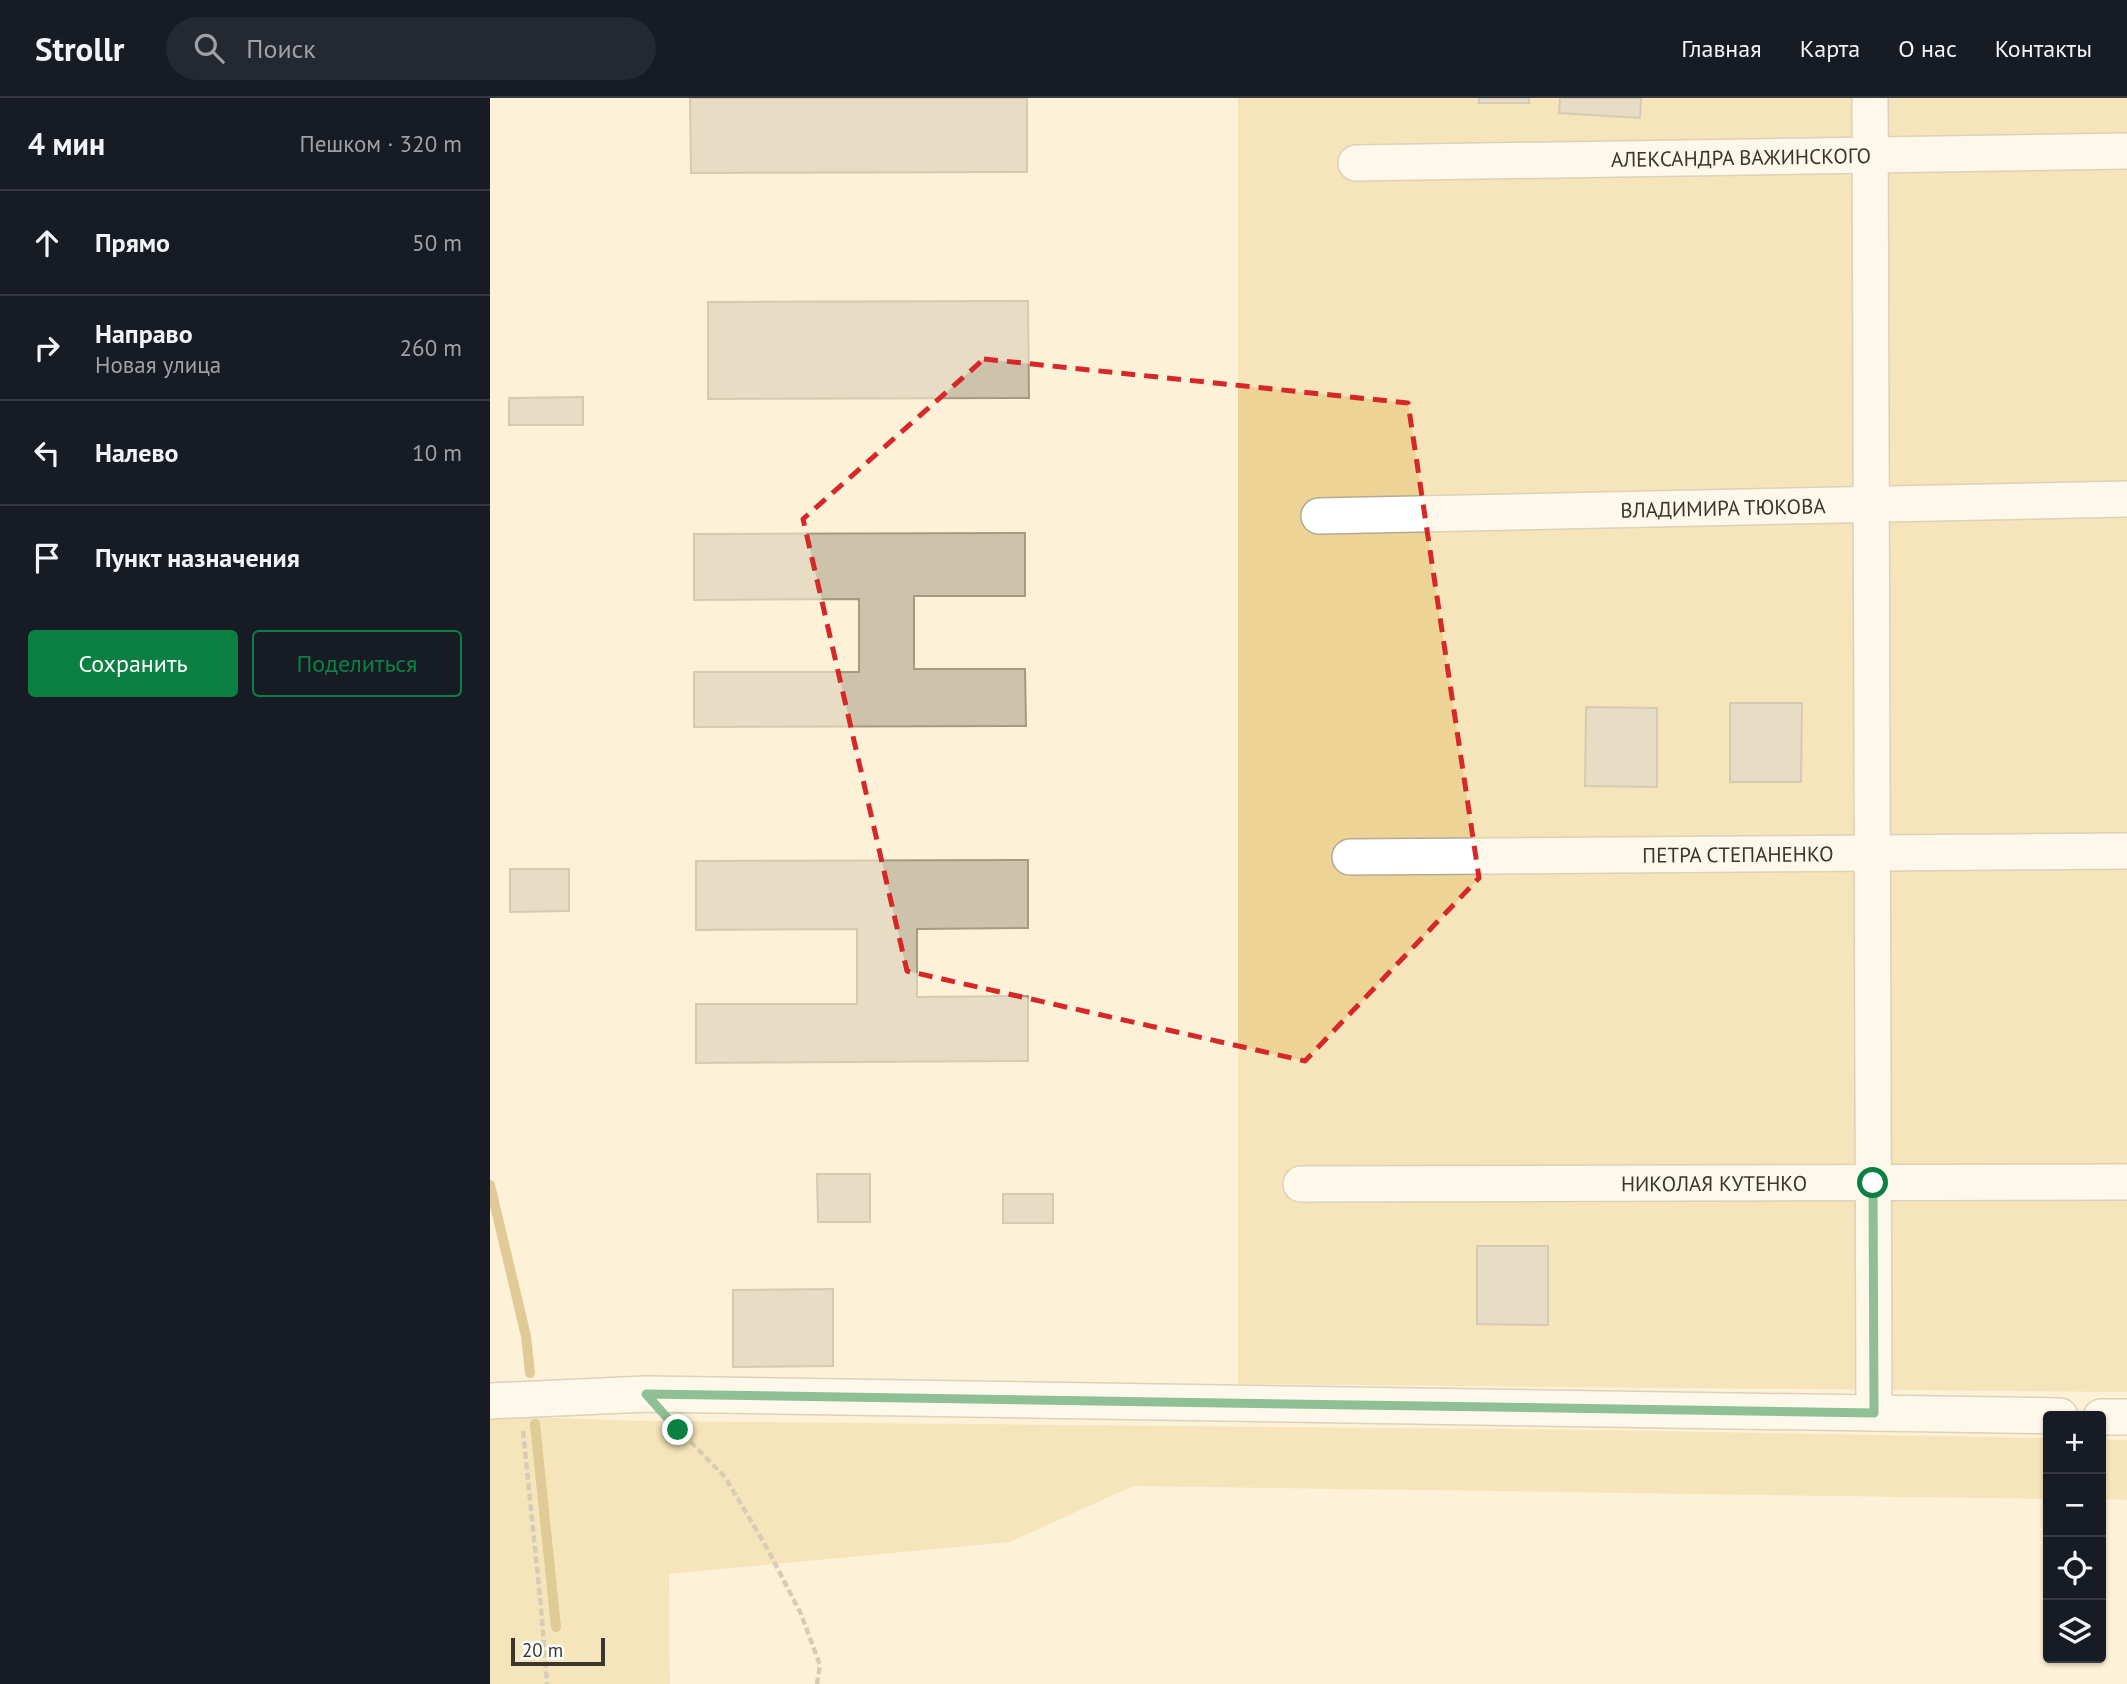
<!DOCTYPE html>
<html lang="ru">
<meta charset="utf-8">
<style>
:root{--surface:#171b24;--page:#242831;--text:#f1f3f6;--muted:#9ea1a6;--line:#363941;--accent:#0b8043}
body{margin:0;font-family:"PT Sans",sans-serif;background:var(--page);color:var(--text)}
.controls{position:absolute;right:21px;bottom:21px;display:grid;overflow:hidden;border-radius:7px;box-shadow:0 2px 5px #0004}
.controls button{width:63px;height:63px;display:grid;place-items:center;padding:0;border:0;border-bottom:2px solid var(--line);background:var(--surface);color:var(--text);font:35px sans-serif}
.scale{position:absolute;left:21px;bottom:18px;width:94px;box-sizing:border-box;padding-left:7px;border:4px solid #3a362c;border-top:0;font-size:19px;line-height:24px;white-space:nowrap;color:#3a362c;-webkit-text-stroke:5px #fff;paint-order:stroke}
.stop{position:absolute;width:21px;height:21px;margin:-16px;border:5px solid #0b8043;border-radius:50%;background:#fff}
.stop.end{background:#0b8043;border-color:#fff;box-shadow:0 2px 7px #0008}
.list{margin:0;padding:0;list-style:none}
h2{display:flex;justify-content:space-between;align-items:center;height:91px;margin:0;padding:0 28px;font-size:30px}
h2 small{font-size:23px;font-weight:400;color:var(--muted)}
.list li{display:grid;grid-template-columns:46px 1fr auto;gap:21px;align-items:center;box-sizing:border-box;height:105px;padding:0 28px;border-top:2px solid var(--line)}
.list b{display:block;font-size:26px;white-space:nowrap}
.list p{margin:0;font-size:23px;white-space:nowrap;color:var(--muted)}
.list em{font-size:23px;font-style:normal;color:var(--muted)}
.actions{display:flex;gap:14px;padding:21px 28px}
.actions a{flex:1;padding:16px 0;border:2px solid var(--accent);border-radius:7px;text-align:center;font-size:24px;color:var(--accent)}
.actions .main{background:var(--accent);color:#fff}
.icon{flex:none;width:38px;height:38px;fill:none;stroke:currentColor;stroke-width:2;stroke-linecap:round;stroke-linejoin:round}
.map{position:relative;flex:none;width:1637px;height:1586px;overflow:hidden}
header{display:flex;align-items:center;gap:42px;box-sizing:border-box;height:98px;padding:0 35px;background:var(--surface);border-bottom:2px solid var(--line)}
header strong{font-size:33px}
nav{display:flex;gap:38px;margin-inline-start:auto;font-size:24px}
.search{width:490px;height:63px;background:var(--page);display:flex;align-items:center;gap:18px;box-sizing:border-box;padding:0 24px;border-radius:38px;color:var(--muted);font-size:26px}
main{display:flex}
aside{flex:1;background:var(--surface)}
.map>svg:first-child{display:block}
.green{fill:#eed396}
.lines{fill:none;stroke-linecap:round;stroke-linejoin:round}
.stream{stroke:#bd9b47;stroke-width:10}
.building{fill:#cdc3aa;stroke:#a59a83;stroke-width:2}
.minor-casing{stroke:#b4aa92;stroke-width:38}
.path{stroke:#a8a18d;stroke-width:4.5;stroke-dasharray:7 3.5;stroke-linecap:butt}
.minor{stroke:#fff;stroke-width:35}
.route{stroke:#0b8043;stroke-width:9}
.marked{fill:none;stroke:#d62828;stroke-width:5;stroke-dasharray:14 9;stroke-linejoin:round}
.labels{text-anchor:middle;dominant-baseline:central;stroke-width:7;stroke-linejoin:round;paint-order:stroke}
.street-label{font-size:21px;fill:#3a362c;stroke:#fff}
</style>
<header>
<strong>Strollr</strong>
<div class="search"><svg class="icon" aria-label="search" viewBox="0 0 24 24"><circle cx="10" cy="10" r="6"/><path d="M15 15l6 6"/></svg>Поиск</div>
<nav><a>Главная</a><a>Карта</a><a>О нас</a><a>Контакты</a></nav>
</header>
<main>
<aside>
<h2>4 мин<small>Пешком · 320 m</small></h2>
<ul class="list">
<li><svg class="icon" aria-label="ahead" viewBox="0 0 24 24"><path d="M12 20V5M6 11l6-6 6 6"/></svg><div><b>Прямо</b></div><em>50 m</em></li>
<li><svg class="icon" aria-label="right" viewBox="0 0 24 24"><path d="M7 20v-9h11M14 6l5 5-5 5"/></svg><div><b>Направо</b><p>Новая улица</p></div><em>260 m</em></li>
<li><svg class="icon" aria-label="left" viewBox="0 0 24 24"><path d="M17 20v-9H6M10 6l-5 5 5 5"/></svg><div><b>Налево</b></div><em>10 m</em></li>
<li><svg class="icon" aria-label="arrive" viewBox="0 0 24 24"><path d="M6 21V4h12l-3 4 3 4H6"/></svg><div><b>Пункт назначения</b></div></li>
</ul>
<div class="actions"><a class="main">Сохранить</a><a>Поделиться</a></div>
</aside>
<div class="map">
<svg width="1637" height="1586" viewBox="0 0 1637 1586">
<rect width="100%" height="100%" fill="#fdf2d8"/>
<path class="green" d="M 748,0 L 1637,0 L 1637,1294 L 748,1286 Z
M 0,1318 L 157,1323 L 1108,1332 L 1558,1340 L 1558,1401 L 643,1388 L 520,1444 L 179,1476 L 180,1586 L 0,1586 Z
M 1611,1341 L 1637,1342 L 1637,1402 L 1611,1401 Z"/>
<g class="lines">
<path class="stream" d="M 0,1087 L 36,1238 L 40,1275
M 45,1326 L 66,1529"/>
</g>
<path class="building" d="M 200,0 L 537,0 L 537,74 L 201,75 Z
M 989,0 L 1039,0 L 1039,5 L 989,5 Z
M 1070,0 L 1151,0 L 1150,20 L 1069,15 Z
M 538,203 L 539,300 L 218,301 L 218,204 Z
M 93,299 L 93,327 L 19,327 L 19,300 Z
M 535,435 L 535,498 L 424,498 L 424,571 L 535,571 L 536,628 L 204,629 L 204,574 L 369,574 L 369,501 L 204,502 L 204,436 Z
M 1240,605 L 1312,605 L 1311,684 L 1240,684 Z
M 1096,609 L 1167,610 L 1167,689 L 1095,688 Z
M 538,762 L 538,830 L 427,831 L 427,899 L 538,898 L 538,963 L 206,965 L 206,906 L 367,906 L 367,831 L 206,832 L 206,763 Z
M 20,771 L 79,771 L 79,813 L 20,814 Z
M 327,1076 L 380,1076 L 380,1124 L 328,1124 Z
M 513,1096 L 563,1096 L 563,1125 L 513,1125 Z
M 987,1148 L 1058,1148 L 1058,1227 L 987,1226 Z
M 343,1191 L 343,1268 L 243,1269 L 243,1192 Z"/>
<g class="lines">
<defs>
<g id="minor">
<path d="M 1380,0 L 1384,1315"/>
<path id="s1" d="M 866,65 L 1637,53"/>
<path id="s2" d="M 829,418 L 1637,401"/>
<path id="s3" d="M 860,759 L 1637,753"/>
<path id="s4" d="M 811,1086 L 1637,1084"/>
<path d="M 0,1303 L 156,1296 L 1570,1318"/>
<path d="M 1611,1319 L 1637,1319"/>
</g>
</defs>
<use href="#minor" class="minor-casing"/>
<path class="path" d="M 186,1329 L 235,1379 L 277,1450 L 311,1516 L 330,1567 L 327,1586
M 33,1333 L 51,1509 L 57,1586"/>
<use href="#minor" class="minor"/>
</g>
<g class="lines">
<path class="route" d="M 188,1332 L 156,1296 L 1384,1315 L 1383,1085"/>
</g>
<path d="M0 0H1637V1586H0ZM 494,261 L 918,305 L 989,780 L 815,963 L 417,873 L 313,421 Z" fill="#fdf2d8" fill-opacity=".55" fill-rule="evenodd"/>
<path class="marked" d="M 494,261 L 918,305 L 989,780 L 815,963 L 417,873 L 313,421 Z"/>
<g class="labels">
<g class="street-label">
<text stroke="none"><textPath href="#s1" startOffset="385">АЛЕКСАНДРА ВАЖИНСКОГО</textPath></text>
<text stroke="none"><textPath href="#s2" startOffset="404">ВЛАДИМИРА ТЮКОВА</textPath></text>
<text stroke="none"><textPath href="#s3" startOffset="388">ПЕТРА СТЕПАНЕНКО</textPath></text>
<text stroke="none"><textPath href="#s4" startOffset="413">НИКОЛАЯ КУТЕНКО</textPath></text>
</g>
</g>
</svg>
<div class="controls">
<button>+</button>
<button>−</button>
<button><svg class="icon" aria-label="locate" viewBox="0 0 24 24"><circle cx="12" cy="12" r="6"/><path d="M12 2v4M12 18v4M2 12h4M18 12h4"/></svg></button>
<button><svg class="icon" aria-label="layers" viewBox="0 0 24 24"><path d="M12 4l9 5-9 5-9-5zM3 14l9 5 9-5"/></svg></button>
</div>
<div class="scale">20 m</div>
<div class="stop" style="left:1383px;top:1085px"></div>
<div class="stop end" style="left:188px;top:1332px"></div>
</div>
</main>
